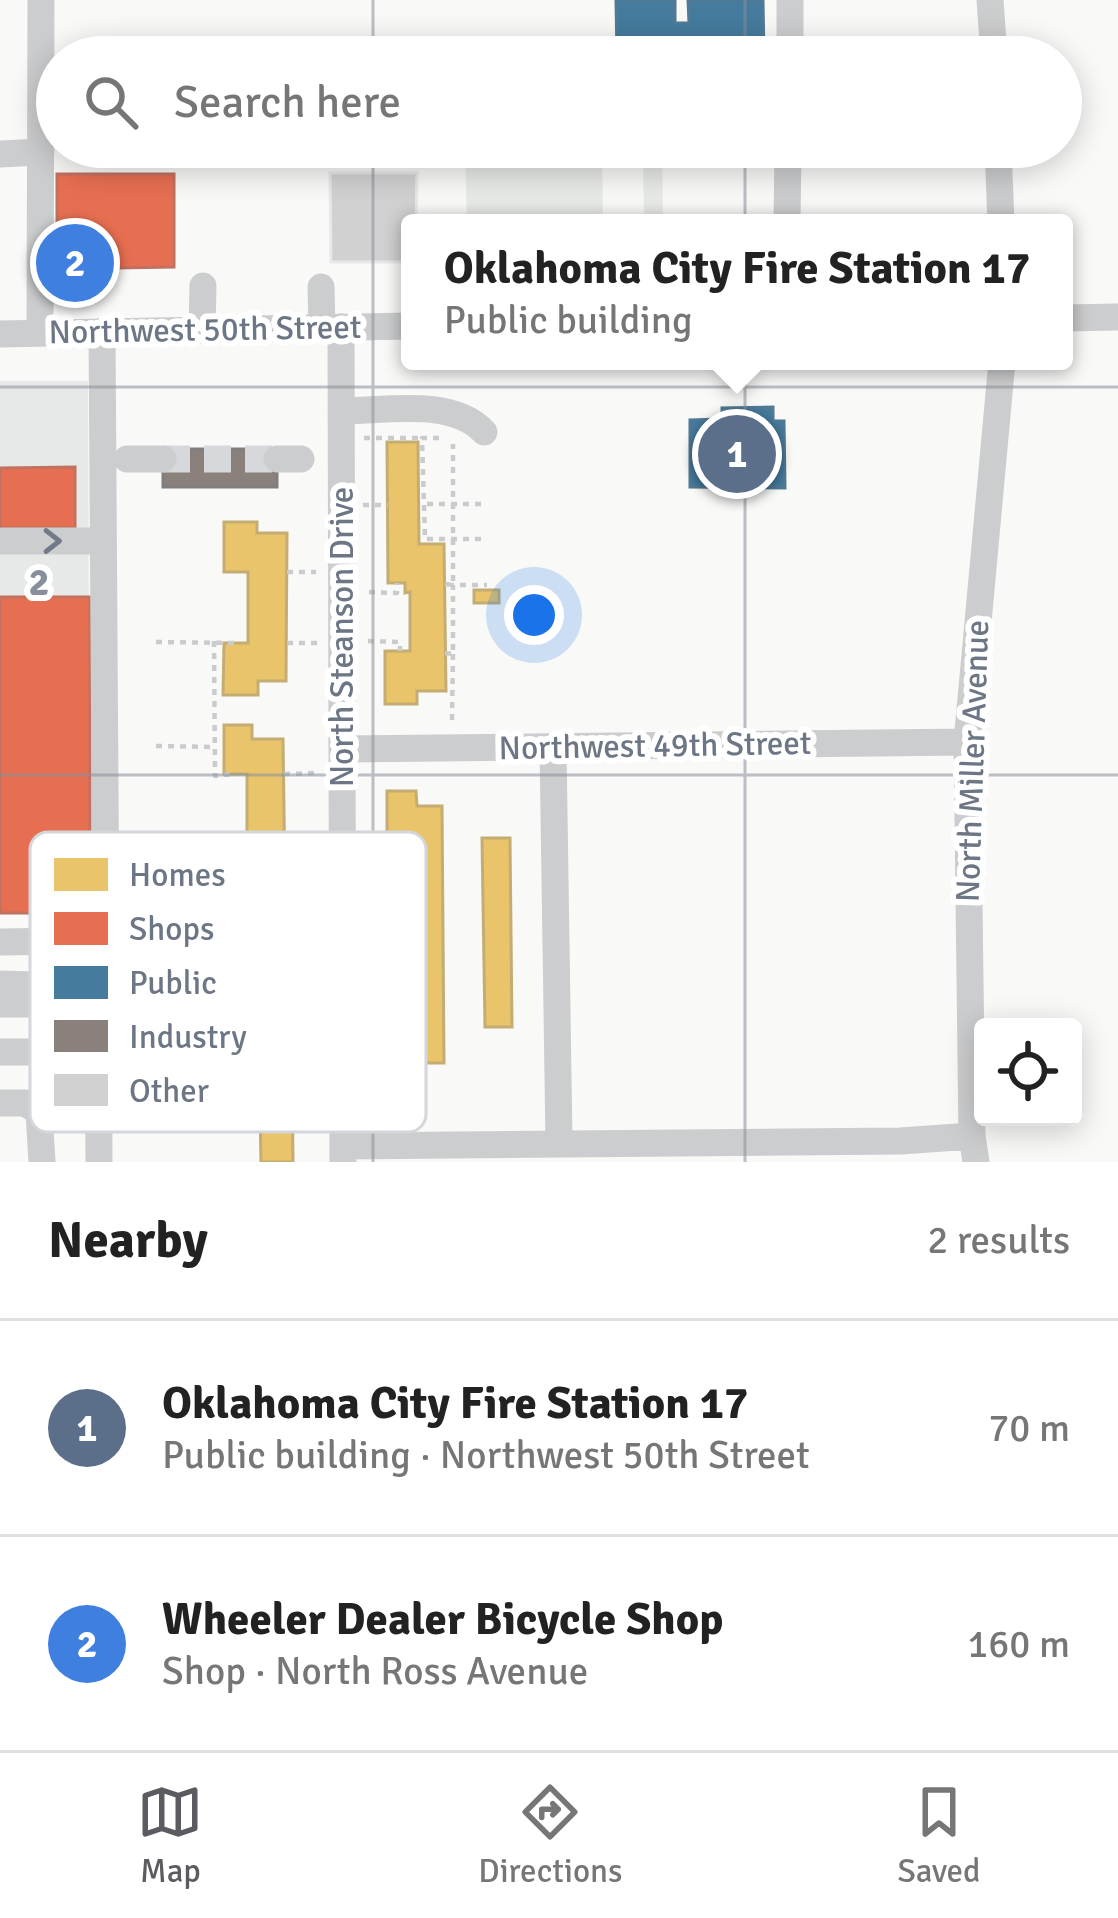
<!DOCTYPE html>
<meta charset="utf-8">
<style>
:root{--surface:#fff;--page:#f2f2f2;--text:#222;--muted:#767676;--line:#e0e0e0;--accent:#5a5c61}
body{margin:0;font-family:Signika,sans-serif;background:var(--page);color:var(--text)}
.controls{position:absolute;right:36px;bottom:36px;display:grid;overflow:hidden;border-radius:12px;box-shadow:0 6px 30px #0003}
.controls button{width:108px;height:108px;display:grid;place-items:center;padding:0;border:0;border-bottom:3px solid var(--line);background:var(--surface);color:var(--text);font:60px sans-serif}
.you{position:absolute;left:534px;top:615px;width:42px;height:42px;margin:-30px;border:9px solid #fff;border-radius:50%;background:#1a73e8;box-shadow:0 0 0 18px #1a73e833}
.badge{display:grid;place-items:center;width:78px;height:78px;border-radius:50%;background:var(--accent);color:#fff;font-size:39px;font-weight:700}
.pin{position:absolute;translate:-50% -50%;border:6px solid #fff;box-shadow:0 3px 12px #0006}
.popup{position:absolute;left:401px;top:214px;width:672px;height:156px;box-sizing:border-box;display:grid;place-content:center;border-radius:12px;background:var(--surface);filter:drop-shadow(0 3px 9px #0005);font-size:39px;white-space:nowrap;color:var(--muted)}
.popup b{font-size:45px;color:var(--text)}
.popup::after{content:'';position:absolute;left:50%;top:100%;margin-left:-24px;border:24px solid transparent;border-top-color:var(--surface)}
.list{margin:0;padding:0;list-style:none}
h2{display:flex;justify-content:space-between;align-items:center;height:156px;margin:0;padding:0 48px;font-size:51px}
h2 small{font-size:39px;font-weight:400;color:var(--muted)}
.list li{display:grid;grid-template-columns:78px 1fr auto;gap:36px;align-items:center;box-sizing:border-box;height:216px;padding:0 48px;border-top:3px solid var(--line)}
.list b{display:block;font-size:45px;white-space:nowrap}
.list p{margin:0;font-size:39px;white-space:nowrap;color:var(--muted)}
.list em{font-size:39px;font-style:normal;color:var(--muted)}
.icon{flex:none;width:66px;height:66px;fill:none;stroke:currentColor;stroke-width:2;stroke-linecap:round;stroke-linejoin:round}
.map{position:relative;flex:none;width:1118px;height:1162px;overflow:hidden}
.search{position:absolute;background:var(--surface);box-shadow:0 6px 30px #0003;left:36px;right:36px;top:36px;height:132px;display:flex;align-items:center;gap:30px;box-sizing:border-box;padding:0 42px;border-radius:66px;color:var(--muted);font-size:45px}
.sheet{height:588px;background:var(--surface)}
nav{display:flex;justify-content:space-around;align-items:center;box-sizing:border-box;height:168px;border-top:3px solid var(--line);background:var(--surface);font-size:33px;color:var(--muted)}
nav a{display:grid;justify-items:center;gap:6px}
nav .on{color:var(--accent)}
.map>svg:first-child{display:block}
.built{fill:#e7e9e9}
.green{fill:#e7eae6}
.homes{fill:#e9c46a;stroke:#c4ad72;stroke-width:3}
.shops{fill:#e76f51;stroke:#c27161;stroke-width:3}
.public{fill:#457b9d;stroke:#517a96;stroke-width:3}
.industry{fill:#8a817c;stroke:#817e7f;stroke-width:3}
.building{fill:#d1d1d2;stroke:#e8e8e8;stroke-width:3}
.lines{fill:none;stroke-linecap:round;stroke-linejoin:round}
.minor-tunnel{stroke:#d6d8db;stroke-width:27;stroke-dasharray:27 14;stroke-linecap:butt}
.path{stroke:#cacbcc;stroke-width:4.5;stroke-dasharray:6 6;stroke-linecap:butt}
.minor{stroke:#cccdce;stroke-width:27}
.oneway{stroke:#727a89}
.grid{fill:none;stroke:#888f9b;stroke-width:3;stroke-opacity:0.55}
.labels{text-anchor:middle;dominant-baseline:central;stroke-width:12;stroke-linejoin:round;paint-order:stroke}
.street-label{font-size:33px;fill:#6d7685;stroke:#fff}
.key{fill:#fff;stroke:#d3d6da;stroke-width:3}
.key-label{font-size:33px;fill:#6d7685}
.grid-label{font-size:39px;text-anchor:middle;font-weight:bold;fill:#888f9b;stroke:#fff;stroke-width:12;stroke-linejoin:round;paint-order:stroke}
</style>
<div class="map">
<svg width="1118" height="1162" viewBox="0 0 1118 1162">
<rect width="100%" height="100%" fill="#f9f9f8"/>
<path class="built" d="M 0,381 L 88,381 L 90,913 L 0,913 Z"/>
<path class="green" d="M 643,147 L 662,147 L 663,223 L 644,223 Z
M 602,150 L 603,223 L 467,223 L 465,153 Z"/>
<path class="homes" d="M 387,442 L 418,442 L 419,544 L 444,544 L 446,691 L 417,691 L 417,704 L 385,704 L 385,651 L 410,651 L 410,592 L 405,593 L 405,583 L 388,583 Z
M 224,522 L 257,522 L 257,533 L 287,533 L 286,681 L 258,681 L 258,695 L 223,695 L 224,643 L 248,643 L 248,572 L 224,572 Z
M 474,590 L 499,590 L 499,603 L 474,603 Z
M 224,725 L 252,725 L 252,739 L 283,739 L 285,883 L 259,884 L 259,895 L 224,895 L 224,845 L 247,845 L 247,774 L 224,774 Z
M 387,791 L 416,791 L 417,806 L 442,806 L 444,1063 L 419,1063 L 419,1076 L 385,1076 L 385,1023 L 410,1023 L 409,844 L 387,844 Z
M 482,838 L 510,838 L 512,1027 L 485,1027 Z
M 234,1060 L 264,1060 L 264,1072 L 292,1072 L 293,1162 L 261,1162 L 260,1110 L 234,1110 Z"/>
<path class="shops" d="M 172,52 L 172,57 L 65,57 L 65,53 Z
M 57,174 L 174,174 L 174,267 L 57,269 Z
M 75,467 L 75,528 L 0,528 L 0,468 Z
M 0,597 L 90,597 L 90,913 L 0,913 Z"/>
<path class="public" d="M 616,0 L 675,0 L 675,23 L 689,23 L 688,0 L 763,0 L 764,57 L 617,57 Z
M 773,407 L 773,421 L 784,421 L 785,488 L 690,487 L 690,420 L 722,419 L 722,408 Z"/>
<path class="industry" d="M 163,449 L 277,449 L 277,487 L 163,487 Z"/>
<path class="building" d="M 286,50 L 418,52 L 417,57 L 285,57 Z
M 330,173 L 417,173 L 416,223 L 410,223 L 410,262 L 331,262 Z"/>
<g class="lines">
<path class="minor-tunnel" d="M 163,459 L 277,459"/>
<path class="path" d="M 364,438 L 422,438
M 439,438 L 422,438 L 425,539 L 487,539
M 427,504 L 487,504
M 363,505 L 388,505
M 287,572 L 316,572
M 445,584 L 453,585 L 453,444
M 369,592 L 397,593 L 397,583
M 214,641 L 215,776 L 232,774
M 368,641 L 400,642 L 400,651
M 156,642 L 237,643
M 287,643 L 317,643
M 445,653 L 453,654 L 453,585 L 487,585
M 452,720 L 453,654
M 156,746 L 215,747
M 284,774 L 317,773
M 156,845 L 233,845
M 285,846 L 318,846"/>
<path class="minor" d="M 990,0 L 994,57
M 790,57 L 790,0
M 998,147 L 1001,223
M 0,154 L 41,152
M 787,223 L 788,147
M 321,287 L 322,328
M 1064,318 L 1118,317
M 341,327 L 343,1162
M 202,328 L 203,286
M 102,331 L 106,940
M 40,333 L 41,0
M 0,334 L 410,326
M 341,411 C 384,411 452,397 484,432
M 127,459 L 163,459
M 277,459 L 301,459
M 0,541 L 103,541
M 553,747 L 559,1142
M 344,749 L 967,742
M 156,891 L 162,1032
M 98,941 L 99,1162
M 0,942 L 340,937
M 0,984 L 34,985 L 47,995 L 49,1052
M 0,1004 L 48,1004
M 0,1052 L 98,1052
M 0,1103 L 25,1103 L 39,1112 L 42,1162
M 343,1146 L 900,1141 L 972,1136
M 976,1162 L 972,1136 L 967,742 L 1002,361"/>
</g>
<defs><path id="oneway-chevron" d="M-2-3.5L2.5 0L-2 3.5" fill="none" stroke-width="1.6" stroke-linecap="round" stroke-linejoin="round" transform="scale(3)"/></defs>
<use class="oneway" href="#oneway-chevron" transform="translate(52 541)"/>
<path class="grid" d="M 373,0 L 373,57M 745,0 L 745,57M 373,147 L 373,1162M 745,147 L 745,1162M 0,387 L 1118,387M 0,775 L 1118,775"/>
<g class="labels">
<g class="street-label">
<text transform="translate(205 330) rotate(-1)">Northwest 50th Street</text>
<text transform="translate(342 637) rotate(-90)">North Steanson Drive</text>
<text transform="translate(655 746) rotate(-1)">Northwest 49th Street</text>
<text transform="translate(973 761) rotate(-88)">North Miller Avenue</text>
</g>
</g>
<rect x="30" y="832" width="396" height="300" rx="18" class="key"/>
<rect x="54" y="858" width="54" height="33" fill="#e9c46a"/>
<rect x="54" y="912" width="54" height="33" fill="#e76f51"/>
<rect x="54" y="966" width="54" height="33" fill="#457b9d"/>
<rect x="54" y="1020" width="54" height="32" fill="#8a817c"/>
<rect x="54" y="1074" width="54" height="32" fill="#d1d1d2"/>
<g class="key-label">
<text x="129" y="886">Homes</text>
<text x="129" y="940">Shops</text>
<text x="129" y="994">Public</text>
<text x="129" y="1048">Industry</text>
<text x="129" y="1102">Other</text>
</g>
<g class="grid-label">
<text x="39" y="595">2</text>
</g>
</svg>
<div class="controls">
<button><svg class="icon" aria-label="locate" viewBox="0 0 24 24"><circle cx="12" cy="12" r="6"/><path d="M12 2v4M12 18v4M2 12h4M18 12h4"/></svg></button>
</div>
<div class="you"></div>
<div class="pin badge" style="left:737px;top:454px;background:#5c6f8a">1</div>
<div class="popup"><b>Oklahoma City Fire Station 17</b>Public building</div>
<div class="pin badge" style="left:75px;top:263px;background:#3f7fe0">2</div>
<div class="search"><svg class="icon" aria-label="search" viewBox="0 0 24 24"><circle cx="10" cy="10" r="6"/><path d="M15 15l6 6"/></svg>Search here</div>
</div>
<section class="sheet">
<h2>Nearby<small>2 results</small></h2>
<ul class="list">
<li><span class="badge" style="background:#5c6f8a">1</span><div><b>Oklahoma City Fire Station 17</b><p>Public building · Northwest 50th Street</p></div><em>70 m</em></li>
<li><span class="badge" style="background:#3f7fe0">2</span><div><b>Wheeler Dealer Bicycle Shop</b><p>Shop · North Ross Avenue</p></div><em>160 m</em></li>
</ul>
</section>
<nav>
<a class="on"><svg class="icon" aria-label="map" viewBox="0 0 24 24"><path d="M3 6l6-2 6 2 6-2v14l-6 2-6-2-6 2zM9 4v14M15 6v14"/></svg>Map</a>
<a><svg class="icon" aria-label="directions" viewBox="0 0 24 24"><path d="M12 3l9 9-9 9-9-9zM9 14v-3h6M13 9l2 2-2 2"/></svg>Directions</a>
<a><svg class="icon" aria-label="saved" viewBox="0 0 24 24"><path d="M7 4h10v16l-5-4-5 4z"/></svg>Saved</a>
</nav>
